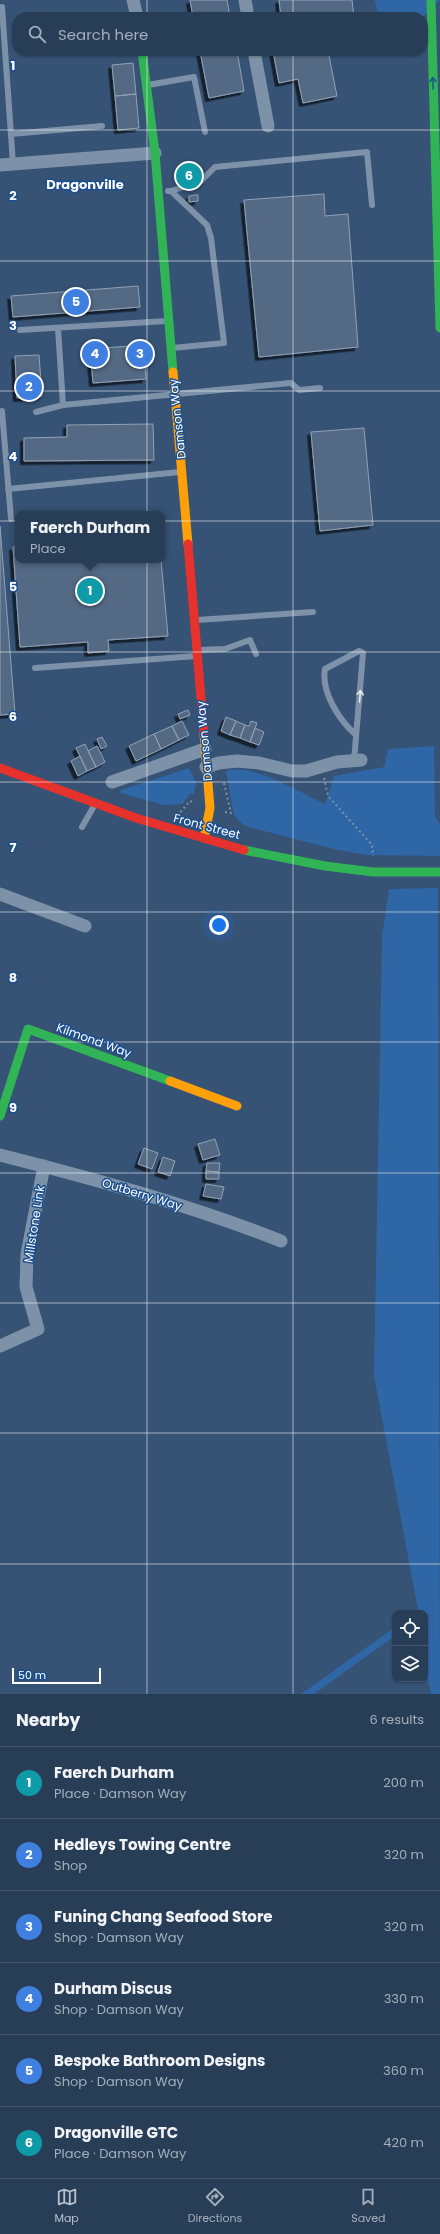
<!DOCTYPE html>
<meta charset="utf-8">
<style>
:root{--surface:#283e57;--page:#344961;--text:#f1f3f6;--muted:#a5aeba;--line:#44576d;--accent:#b9c2ce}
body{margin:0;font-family:Poppins,sans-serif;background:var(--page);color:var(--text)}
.controls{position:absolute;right:12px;bottom:12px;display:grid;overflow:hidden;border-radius:8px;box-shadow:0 1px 3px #0004}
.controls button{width:36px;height:36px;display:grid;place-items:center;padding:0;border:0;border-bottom:1px solid var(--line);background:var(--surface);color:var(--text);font:20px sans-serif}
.scale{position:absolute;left:12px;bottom:10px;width:89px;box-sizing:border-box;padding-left:4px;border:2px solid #fff;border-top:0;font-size:11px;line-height:14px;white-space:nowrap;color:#fff;-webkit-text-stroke:3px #1b4f8f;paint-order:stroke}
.you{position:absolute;left:219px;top:925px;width:14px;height:14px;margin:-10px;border:3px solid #fff;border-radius:50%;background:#1a73e8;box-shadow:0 0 0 6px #1a73e833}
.badge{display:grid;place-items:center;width:26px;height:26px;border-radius:50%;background:var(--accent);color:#fff;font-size:13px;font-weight:700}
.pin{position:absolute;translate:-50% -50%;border:2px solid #fff;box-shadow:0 1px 4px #0006}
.popup{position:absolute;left:15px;top:511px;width:150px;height:52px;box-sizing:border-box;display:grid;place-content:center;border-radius:8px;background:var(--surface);filter:drop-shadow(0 1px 3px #0005);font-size:13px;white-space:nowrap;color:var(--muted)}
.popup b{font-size:15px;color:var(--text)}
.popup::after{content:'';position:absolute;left:50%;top:100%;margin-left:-8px;border:8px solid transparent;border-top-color:var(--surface)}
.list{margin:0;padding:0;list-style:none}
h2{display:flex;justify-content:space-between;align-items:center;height:52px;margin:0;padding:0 16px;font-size:17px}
h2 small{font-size:13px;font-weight:400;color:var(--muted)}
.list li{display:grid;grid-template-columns:26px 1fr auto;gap:12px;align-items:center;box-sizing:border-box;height:72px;padding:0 16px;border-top:1px solid var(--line)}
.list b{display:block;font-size:15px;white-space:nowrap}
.list p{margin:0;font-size:13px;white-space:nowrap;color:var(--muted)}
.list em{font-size:13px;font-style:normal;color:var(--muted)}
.icon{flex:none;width:22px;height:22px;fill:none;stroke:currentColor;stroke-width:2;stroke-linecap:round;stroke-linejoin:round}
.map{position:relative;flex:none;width:440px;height:1694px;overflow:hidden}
.search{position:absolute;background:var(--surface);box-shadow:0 1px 3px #0004;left:12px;right:12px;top:12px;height:44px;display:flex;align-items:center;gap:10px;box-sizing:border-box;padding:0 14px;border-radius:16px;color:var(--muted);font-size:15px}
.sheet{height:484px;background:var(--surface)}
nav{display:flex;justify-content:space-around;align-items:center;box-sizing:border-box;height:56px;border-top:1px solid var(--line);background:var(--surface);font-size:11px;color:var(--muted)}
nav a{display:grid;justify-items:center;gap:2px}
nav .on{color:var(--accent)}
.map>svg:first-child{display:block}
.green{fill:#2f66a5}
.building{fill:#526984;stroke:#92a2b6;filter:url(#shadow)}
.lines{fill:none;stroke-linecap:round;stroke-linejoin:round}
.path{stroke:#7d92a8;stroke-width:2;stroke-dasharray:2 3;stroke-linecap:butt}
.lane{stroke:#7d92a8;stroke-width:6}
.street{stroke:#7d92a8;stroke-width:13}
.fast{stroke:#30b455;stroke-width:9}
.slow{stroke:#ff9f0a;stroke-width:9}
.jam{stroke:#e5322d;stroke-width:9}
.oneway{stroke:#1d5989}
.oneway2{stroke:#e5e9ee}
.grid{fill:none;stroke:#fff;stroke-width:1;stroke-opacity:0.55}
.labels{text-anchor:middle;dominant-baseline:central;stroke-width:3;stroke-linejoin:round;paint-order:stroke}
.street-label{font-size:12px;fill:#fff;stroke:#1b4f8f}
.neighbourhood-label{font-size:13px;font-weight:bold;fill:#fff;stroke:#1b4f8f}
.grid-label{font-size:13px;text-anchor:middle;font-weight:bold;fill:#fff;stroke:#1b4f8f;stroke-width:3;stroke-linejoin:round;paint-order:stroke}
</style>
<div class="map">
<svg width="440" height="1694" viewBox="0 0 440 1694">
<defs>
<filter id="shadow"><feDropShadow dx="-3.5" dy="3.5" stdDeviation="0" flood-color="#0009"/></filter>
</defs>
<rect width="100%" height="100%" fill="#365274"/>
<path class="green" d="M 375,0 L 440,0 L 423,17 L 378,17 Z
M 434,746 L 435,816 L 440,824 L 440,856 L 367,855 L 338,850 L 252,828 L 242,824 L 234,815 L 226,771 C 253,763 300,792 325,804 L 334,776 L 384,767 L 388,749 Z
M 189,768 L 196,783 L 194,794 L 190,793 L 183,804 L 164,805 L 120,793 L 121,790 Z
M 438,888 L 440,1694 L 431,1694 L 425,1665 L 425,1613 L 415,1613 L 418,1610 L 374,1376 L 382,936 L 389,889 Z
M 395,1627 L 395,1636 L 314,1694 L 301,1694 Z"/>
<path class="building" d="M 190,0 L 227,0 L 230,17 L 193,17 Z
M 279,0 L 352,0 L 354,17 L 281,17 Z
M 200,51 L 237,51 L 244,91 L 209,98 Z
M 273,51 L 328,51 L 337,96 L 303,103 L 298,79 L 279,83 Z
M 133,63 L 136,94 L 115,96 L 112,65 Z
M 136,94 L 139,128 L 118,130 L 115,96 Z
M 185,172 L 193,172 L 194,180 L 185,180 Z
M 324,194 L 325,216 L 348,214 L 358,347 L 259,357 L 244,200 Z
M 195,195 L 198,195 L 198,201 L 189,202 L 189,196 Z
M 138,286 L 140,307 L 13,317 L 11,296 Z
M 143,345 L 146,379 L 93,383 L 90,349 Z
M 39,355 L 42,396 L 17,398 L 15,356 Z
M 153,424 L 154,460 L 24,461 L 24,438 L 67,437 L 67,425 Z
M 364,428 L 373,525 L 320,531 L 311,432 Z
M 0,526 L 15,714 L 0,715 Z
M 18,546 L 18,560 L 161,560 L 168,636 L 108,640 L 109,651 L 88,653 L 88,642 L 20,647 L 13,547 Z
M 188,710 L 190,715 L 180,719 L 178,714 Z
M 226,717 L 236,721 L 230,735 L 221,731 Z
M 182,721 L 189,735 L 179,740 L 172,726 Z
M 236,721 L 245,725 L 240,738 L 230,735 Z
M 251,721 L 257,723 L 250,742 L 240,738 L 245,725 L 249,726 Z
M 172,726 L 179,740 L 161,749 L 154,734 Z
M 255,728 L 264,732 L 259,745 L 250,742 Z
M 154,734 L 161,749 L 136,761 L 129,746 Z
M 102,737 L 107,746 L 101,749 L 97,739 Z
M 85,744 L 96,767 L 87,771 L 76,748 Z
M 97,746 L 105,762 L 96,767 L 88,751 Z
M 80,756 L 87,771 L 78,776 L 71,761 Z
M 215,1139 L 220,1155 L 203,1160 L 198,1144 Z
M 144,1148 L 158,1153 L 152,1169 L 138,1164 Z
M 163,1157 L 175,1161 L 170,1176 L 158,1172 Z
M 207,1163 L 220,1163 L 219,1172 L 206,1171 Z
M 206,1171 L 219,1172 L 219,1179 L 206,1179 Z
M 206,1184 L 224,1187 L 221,1199 L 203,1196 Z"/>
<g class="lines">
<path class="path" d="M 324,778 L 328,796 L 372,845 L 373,856
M 224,783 L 231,813 L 225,812
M 177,816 L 190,801 L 195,803"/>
<path class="lane" d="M 2,7 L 13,164
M 120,52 L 126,51
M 148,85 L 194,77 L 205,132
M 11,134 L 102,126
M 168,191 L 171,191 L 207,225 L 211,238 L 224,343 L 172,348
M 171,191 L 201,181 L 215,167 L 367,152 L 372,205
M 58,328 L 63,405
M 20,330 L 167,321
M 2,411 L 11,519
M 36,412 L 63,405 L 291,383 L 299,390 L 320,388
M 8,489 L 180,472
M 197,620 L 313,612
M 199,650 L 225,649 L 250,640 L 256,654
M 35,668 L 196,656
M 354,761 L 363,653 L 359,651 L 325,669 C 321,692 339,720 356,735
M 82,827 L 94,806"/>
<path class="street" d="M 133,0 L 137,17
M 245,0 L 248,17
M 254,51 L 268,126
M 0,165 L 155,153
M 206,767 L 219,763 L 237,761 L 259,763 L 292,771 L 306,771 L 337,762 L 361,760
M 112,782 L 205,749
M 0,894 L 85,926
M 0,1155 C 95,1179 190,1205 281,1241
M 0,1346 L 38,1329 L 26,1287 L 27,1254 L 44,1166"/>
<path class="fast" d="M 431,0 L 440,328
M 142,51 L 155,153 L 173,372
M 244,850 L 325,866 L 373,872 L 440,872
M 0,1116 L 28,1029 L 170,1081"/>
<path class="slow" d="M 173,372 L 188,544
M 204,734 L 210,808 L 204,838
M 170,1081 L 237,1106"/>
<path class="jam" d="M 188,544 L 204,734
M 0,768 L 136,818 L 244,850"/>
</g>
<defs><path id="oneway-shaft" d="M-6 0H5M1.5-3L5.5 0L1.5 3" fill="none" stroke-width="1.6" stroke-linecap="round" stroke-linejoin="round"/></defs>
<use class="oneway" href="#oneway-shaft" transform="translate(433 83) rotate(-91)"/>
<use class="oneway2" href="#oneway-shaft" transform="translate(360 696) rotate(-85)"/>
<path class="grid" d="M 147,0 L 147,17M 293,0 L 293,17M 147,51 L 147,1694M 293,51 L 293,1694M 0,130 L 440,130M 0,261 L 440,261M 0,391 L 440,391M 0,521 L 440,521M 0,652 L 440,652M 0,782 L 440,782M 0,912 L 440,912M 0,1042 L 440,1042M 0,1173 L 440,1173M 0,1303 L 440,1303M 0,1433 L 440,1433M 0,1564 L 440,1564"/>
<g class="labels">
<g class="street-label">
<text transform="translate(177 419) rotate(-96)">Damson Way</text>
<text transform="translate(204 741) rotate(-95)">Damson Way</text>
<text transform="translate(207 826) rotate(15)">Front Street</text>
<text transform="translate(94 1040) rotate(20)">Kilmond Way</text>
<text transform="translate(142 1194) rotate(17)">Outberry Way</text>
<text transform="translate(34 1224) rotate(-81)">Millstone Link</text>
</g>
<g class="neighbourhood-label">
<text x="85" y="184">Dragonville</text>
</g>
</g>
<g class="grid-label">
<text x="13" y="70">1</text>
<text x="13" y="200">2</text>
<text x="13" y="330">3</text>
<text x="13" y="461">4</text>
<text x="13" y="591">5</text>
<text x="13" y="721">6</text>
<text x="13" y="852">7</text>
<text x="13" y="982">8</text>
<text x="13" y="1112">9</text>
</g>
</svg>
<div class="controls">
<button><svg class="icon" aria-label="locate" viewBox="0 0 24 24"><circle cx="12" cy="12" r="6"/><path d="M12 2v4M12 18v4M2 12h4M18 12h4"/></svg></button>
<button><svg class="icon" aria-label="layers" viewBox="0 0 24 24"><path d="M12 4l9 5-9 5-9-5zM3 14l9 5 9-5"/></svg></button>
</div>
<div class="scale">50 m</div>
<div class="you"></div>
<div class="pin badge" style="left:90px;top:591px;background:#0f9aa8">1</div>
<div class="popup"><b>Faerch Durham</b>Place</div>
<div class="pin badge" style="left:29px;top:387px;background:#3f7fe0">2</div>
<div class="pin badge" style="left:140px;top:354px;background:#3f7fe0">3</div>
<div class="pin badge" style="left:95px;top:354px;background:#3f7fe0">4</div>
<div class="pin badge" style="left:76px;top:302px;background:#3f7fe0">5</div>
<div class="pin badge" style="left:189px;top:176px;background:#0f9aa8">6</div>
<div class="search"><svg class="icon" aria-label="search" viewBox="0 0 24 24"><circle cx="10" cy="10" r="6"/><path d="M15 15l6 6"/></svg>Search here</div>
</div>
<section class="sheet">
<h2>Nearby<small>6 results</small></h2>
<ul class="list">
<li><span class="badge" style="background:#0f9aa8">1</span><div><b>Faerch Durham</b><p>Place · Damson Way</p></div><em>200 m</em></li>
<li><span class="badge" style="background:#3f7fe0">2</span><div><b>Hedleys Towing Centre</b><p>Shop</p></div><em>320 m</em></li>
<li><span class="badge" style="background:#3f7fe0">3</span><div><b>Funing Chang Seafood Store</b><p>Shop · Damson Way</p></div><em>320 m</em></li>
<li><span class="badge" style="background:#3f7fe0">4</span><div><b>Durham Discus</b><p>Shop · Damson Way</p></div><em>330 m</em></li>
<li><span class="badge" style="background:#3f7fe0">5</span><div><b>Bespoke Bathroom Designs</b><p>Shop · Damson Way</p></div><em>360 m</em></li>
<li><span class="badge" style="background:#0f9aa8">6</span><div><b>Dragonville GTC</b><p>Place · Damson Way</p></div><em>420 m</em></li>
</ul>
</section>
<nav>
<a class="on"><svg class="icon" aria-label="map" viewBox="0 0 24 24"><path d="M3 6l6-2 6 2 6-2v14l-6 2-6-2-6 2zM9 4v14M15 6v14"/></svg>Map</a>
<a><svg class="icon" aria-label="directions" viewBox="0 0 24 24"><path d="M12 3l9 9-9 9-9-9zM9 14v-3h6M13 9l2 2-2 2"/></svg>Directions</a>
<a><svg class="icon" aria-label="saved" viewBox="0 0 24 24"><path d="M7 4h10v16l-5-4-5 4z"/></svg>Saved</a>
</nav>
